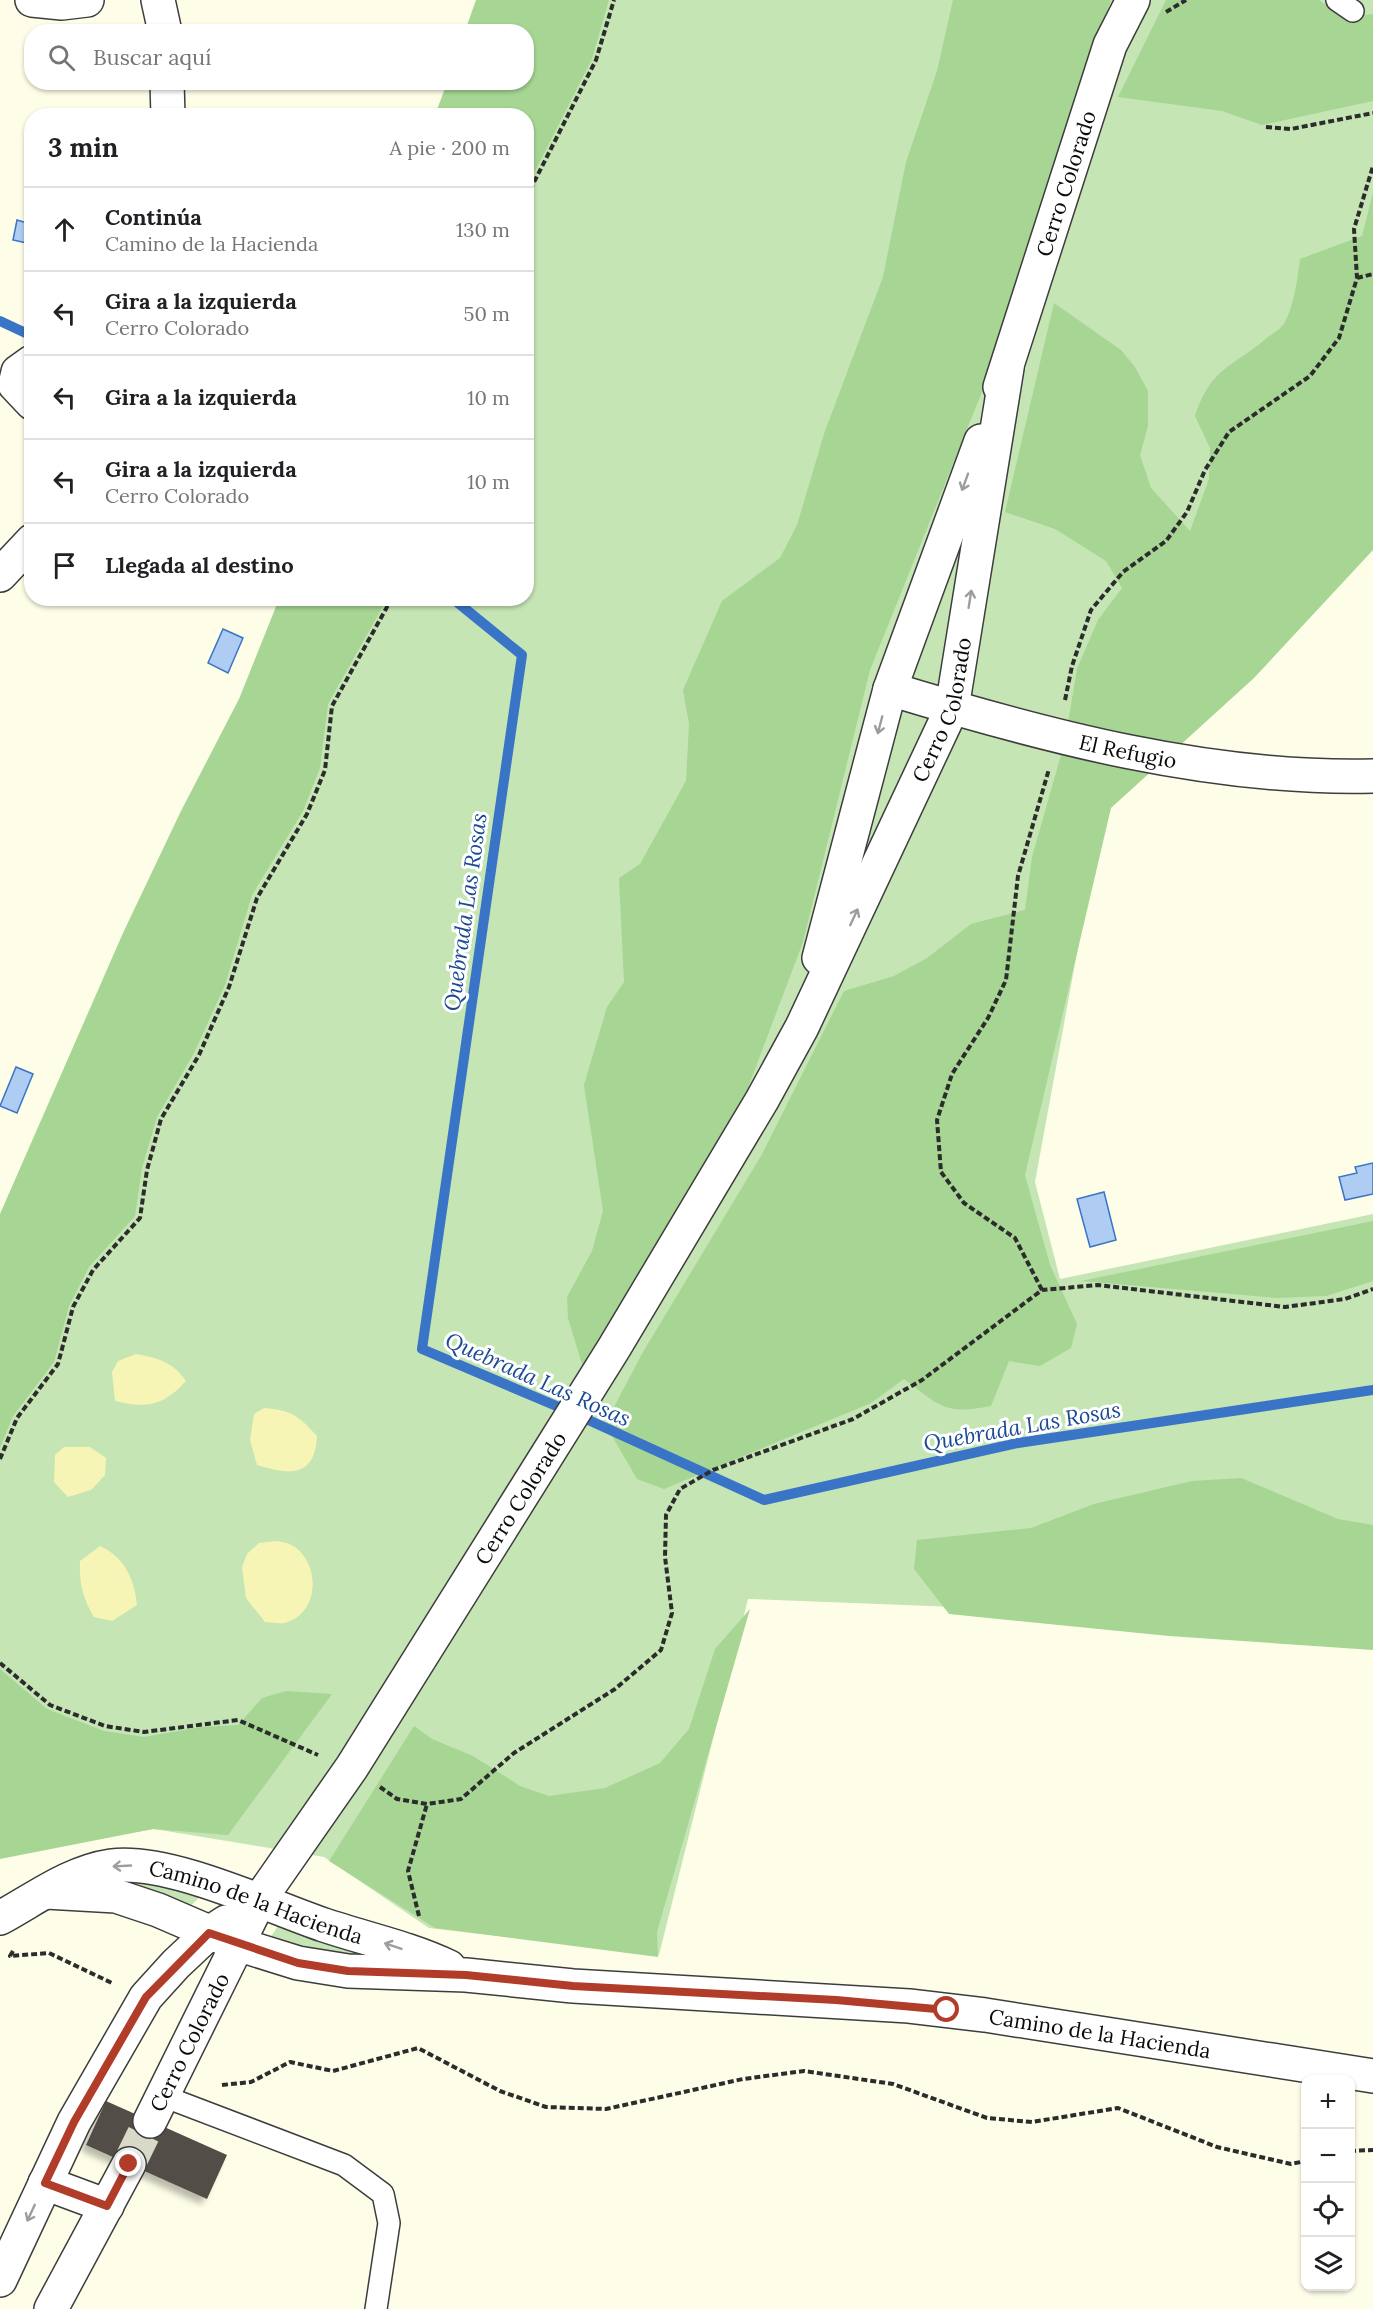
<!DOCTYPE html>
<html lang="es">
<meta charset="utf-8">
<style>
:root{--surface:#fff;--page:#f2f2f2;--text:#202124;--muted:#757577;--line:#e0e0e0}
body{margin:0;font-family:Lora,serif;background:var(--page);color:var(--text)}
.controls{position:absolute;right:18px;bottom:18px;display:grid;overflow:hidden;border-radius:12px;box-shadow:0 2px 4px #0004}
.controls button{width:54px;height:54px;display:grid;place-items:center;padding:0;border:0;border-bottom:2px solid var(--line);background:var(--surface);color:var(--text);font:30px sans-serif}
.stop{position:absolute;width:18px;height:18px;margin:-14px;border:4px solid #b23c2a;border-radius:50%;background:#fff}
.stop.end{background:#b23c2a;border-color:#fff;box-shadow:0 2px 6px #0008}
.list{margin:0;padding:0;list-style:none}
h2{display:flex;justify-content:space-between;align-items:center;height:78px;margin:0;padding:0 24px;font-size:26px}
h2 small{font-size:20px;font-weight:400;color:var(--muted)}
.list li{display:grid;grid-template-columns:39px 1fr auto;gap:18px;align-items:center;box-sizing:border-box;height:84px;padding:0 24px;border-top:2px solid var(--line)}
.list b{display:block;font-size:22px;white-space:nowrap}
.list p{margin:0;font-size:20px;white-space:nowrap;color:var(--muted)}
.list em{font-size:20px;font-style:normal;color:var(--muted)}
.icon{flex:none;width:33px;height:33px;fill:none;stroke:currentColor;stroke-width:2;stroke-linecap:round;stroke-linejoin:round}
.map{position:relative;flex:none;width:1373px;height:2309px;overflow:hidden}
.search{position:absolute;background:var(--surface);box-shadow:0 2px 4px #0004;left:24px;top:24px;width:510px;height:66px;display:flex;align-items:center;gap:15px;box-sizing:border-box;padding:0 21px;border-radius:24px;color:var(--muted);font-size:22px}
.panel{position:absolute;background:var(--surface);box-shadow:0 2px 4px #0004;left:24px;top:108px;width:510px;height:498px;border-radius:24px}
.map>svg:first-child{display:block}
.green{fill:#c5e5b4}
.forest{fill:#a6d594}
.sand{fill:#f7f5b6}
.water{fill:#afcdf3;stroke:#3a74c6;stroke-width:1.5}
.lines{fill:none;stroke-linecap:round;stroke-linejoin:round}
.stream{stroke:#3a74c6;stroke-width:10}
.building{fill:#524d47;filter:url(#shadow)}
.minor-tunnel{stroke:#d9d9c7;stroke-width:33;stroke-dasharray:33 16;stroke-linecap:butt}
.service-casing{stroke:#3d3d3d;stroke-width:24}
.pedestrian-casing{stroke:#3d3d3d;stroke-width:36}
.minor-casing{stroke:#3d3d3d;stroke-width:36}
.path{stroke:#2c2c2c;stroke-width:4;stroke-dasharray:6 3;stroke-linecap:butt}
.service{stroke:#fff;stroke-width:21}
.pedestrian{stroke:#fff;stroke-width:33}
.minor{stroke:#fff;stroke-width:33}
.oneway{stroke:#9d9d9d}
.route{stroke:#b23c2a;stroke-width:8}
.labels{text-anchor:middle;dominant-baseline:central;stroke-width:6;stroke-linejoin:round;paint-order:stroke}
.street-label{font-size:21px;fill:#0a0a0a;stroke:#fff}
.water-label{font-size:22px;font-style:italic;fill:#1b4994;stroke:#fff}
</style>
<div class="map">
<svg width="1373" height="2309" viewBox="0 0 1373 2309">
<defs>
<filter id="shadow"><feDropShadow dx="-5.5" dy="5.5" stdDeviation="3" flood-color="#0004"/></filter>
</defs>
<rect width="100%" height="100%" fill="#fefee8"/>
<path class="green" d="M 479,0 L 1373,0 L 1373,536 L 1105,800 L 1035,1182 L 1060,1279 L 1373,1214 L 1373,1647 L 956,1607 L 748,1599 L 659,1955 L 429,1928 L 324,1857 L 154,1829 L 0,1855 L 0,1218 L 243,693 L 280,599 L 526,598 L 526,32 Z
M 128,1877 L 202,1895 L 186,1910 L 95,1880 Z
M 282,1920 L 406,1959 L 301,1951 L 270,1938 Z"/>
<path class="forest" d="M 476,0 L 609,0 L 592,59 L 527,187 L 526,116 L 435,115 L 447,83 L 526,82 L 526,32 L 465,31 Z
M 953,0 L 1111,0 L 1056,158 L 992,367 L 870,670 L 803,942 L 746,1093 L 585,1374 L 568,1318 L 567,1297 L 592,1251 L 603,1211 L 584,1085 L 607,1007 L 624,982 L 619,878 L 640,864 L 686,781 L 689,724 L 683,690 L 722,601 L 780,558 L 797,525 L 825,431 L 883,277 L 906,162 L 937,71 Z
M 1166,0 L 1319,0 L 1342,18 L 1373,14 L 1373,101 L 1262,125 L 1222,111 L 1118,97 Z
M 1373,193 L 1373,550 L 1254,678 L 1111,808 L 1025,1175 L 1050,1265 L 1077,1324 L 1071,1348 L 1040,1366 L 1009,1361 L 991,1406 C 944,1415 940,1406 904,1379 L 871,1403 L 664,1489 L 637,1479 L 605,1424 L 643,1352 L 761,1156 L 844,991 L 894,976 L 927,958 L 971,924 L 1025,910 L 1032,857 L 1065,741 L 1077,669 L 1098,620 L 1122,588 L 1106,561 L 1055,529 L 1005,512 L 1054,303 L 1121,350 L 1135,367 L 1148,391 L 1148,426 L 1140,455 L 1151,488 L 1190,531 L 1209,479 L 1210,448 L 1195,416 C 1212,366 1232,368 1268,337 C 1274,333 1282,328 1285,322 C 1295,303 1297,280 1300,259 L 1362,236 Z
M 279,599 L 387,599 L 328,704 L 320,768 L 303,811 L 252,895 L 225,985 L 194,1053 L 157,1117 L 142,1168 L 135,1216 L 89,1267 L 69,1306 L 54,1362 L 13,1416 L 0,1448 L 0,1214 L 123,933 L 180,813 L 239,699 Z
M 1373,1221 L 1373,1281 L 1326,1296 L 1277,1298 L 1081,1281 Z
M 1241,1478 L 1338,1519 L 1373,1525 L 1373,1650 L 1169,1636 L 949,1614 L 914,1569 L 917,1540 L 1031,1528 L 1094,1504 L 1192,1481 Z
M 750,1609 L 657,1932 L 658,1957 L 435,1928 L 329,1861 L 414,1726 L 432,1739 L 473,1756 L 520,1786 L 549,1796 L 605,1788 L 660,1763 L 689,1729 L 715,1649 Z
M 0,1669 L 47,1709 L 104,1731 L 144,1737 L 201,1727 L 238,1725 L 262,1698 L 286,1691 L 332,1694 L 228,1835 L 153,1829 L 0,1859 Z"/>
<path class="sand" d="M 136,1354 C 158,1358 173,1362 186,1381 C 165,1405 146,1409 115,1401 L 112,1372 L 118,1361 Z
M 264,1408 C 291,1410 299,1416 317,1436 C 315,1478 289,1475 257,1465 L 250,1440 L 254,1414 Z
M 64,1447 L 90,1447 L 106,1458 L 105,1475 L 91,1490 L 68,1497 L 54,1482 L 55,1455 Z
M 278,1541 C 283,1542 291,1544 295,1547 C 321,1566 319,1615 284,1623 C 279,1624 271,1622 265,1622 L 246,1598 L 242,1567 L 247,1554 L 259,1543 Z
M 100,1546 C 125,1558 134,1578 137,1605 L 112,1621 L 94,1617 C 83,1599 79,1583 80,1561 Z"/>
<path class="water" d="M 17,220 L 31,224 L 31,244 L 13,240 Z
M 223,629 L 243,638 L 228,673 L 208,663 Z
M 16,1067 L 33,1074 L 17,1113 L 0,1106 Z
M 1373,1163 L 1373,1194 L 1345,1200 L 1339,1177 L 1357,1173 L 1355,1167 Z
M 1104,1192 L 1116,1240 L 1090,1247 L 1077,1199 Z"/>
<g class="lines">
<path class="stream" d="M 0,321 L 32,336
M 452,598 L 522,655 L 422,1349 L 573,1413 L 764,1500 L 1018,1443 L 1373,1390"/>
</g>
<path class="building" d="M 106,2101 L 227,2155 L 207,2199 L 86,2145 Z"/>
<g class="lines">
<path class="minor-tunnel" d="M 129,2164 L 150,2121"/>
<defs>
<path id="service" d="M 1337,0 L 1353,11
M 163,2096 L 344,2165 L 383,2194 L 389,2223 L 376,2309"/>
<path id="pedestrian" d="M 32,362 L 18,372 L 15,385 L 32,403"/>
<g id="minor">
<path d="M 32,0 L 62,3 L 87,0"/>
<path d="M 158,0 L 165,32"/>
<path d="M 167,82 L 168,116"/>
<path id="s1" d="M 1000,387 L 1110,45 L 1133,0"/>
<path d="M 0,575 L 32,541"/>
<path id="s2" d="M 890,689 C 1045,736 1209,780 1373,776"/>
<path d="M 819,958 L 890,689 L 981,441"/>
<path id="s3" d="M 46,1892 L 116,1896 L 158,1910 L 237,1944 L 298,1963 L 348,1971 L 466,1975 L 573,1986 L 909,2006 L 985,2015 L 1373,2076"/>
<path id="s4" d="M 0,1918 C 35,1899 70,1872 111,1866 C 168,1858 268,1906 324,1925 C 366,1939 409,1948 449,1967"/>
<path id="s5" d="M 150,2121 L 260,1899 L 352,1767 L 614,1348 L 762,1100 L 802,1027 L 952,708 L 1007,368"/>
<path d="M 45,2183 L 107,2206"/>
<path d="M 0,2280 L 74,2122 L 146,1997 L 176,1964 L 209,1933 L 226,1922"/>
<path d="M 51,2309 L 129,2164"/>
</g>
</defs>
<use href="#service" class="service-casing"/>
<use href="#pedestrian" class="pedestrian-casing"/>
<use href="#minor" class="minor-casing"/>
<path class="path" d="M 1166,12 L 1186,0
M 1266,127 L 1291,129 L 1373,113
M 526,198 L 596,60 L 614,0
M 1357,278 L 1373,274
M 1065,700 L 1072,666 L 1091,610 L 1123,572 L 1166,541 L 1187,512 L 1205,470 L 1229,432 L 1310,376 L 1339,338 L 1357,278 L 1354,229 L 1373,166
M 1042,1290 L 1015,1238 L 964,1203 L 941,1172 L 937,1120 L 952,1074 L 988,1018 L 1006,980 L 1018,876 L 1049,769
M 0,1459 L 17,1418 L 58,1364 L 73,1307 L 93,1270 L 140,1218 L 147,1170 L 161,1119 L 199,1055 L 229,987 L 257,898 L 307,814 L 325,770 L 332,706 L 392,598
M 0,1663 L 50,1705 L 105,1726 L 144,1732 L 238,1720 L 318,1755
M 380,1787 L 397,1799 L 427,1804 L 461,1799 L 514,1753 L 615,1689 L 661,1650 L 672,1613 L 665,1557 L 666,1515 L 680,1489 L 713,1470 L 853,1419 L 922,1380 L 1042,1290 L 1098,1285 L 1285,1307 L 1345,1299 L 1373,1289
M 419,1916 L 408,1871 L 427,1804
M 13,1951 L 10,1956 L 49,1953 L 112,1983
M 222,2085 L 251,2082 L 290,2062 L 333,2071 L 418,2048 L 500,2091 L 546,2107 L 606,2109 L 743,2079 L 804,2071 L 893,2084 L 987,2118 L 1032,2122 L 1118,2108 L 1217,2147 L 1291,2164 L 1306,2161
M 1350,2151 L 1373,2150"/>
<use href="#service" class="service"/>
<use href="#pedestrian" class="pedestrian"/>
<use href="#minor" class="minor"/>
</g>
<defs><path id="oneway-shaft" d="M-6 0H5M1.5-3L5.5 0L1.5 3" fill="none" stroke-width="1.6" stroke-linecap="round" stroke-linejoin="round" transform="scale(1.5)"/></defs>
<g class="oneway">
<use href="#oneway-shaft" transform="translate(965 482) rotate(110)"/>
<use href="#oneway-shaft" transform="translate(970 599) rotate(-81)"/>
<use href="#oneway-shaft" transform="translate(880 725) rotate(105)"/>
<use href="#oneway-shaft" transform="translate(854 917) rotate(-65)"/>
<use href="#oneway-shaft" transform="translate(122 1866) rotate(177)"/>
<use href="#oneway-shaft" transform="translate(393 1946) rotate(-161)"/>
<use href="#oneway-shaft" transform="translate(31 2213) rotate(115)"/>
</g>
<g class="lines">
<path class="route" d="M 129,2164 L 107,2206 L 45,2183 L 74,2122 L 146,1997 L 209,1933 L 298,1963 L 348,1971 L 466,1975 L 573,1986 L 836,2000 L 947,2010"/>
</g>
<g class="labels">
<g class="street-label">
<text stroke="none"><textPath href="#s1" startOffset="214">Cerro Colorado</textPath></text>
<text stroke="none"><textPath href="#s5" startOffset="1623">Cerro Colorado</textPath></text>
<text stroke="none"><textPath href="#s2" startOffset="246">El Refugio</textPath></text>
<text stroke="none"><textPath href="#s5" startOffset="726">Cerro Colorado</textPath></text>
<text stroke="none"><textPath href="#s4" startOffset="274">Camino de la Hacienda</textPath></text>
<text stroke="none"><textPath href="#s3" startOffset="1070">Camino de la Hacienda</textPath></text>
<text stroke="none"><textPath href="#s5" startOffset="88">Cerro Colorado</textPath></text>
</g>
<g class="water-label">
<text transform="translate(465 912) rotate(-82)">Quebrada Las Rosas</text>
<text transform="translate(538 1379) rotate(24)">Quebrada Las Rosas</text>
<text transform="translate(1022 1426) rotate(-10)">Quebrada Las Rosas</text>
</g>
</g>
</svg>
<div class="controls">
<button>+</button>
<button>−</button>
<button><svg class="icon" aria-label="locate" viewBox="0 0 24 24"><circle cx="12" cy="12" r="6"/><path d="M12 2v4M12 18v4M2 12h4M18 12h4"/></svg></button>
<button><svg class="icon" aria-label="layers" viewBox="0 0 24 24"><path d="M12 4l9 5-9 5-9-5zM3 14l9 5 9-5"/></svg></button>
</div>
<div class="stop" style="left:947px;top:2010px"></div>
<div class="stop end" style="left:129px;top:2164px"></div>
<div class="search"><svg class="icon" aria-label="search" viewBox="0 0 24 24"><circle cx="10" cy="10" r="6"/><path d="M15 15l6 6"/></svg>Buscar aquí</div>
<section class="panel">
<h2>3 min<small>A pie · 200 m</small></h2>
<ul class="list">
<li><svg class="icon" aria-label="ahead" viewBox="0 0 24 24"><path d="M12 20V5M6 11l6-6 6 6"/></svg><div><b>Continúa</b><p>Camino de la Hacienda</p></div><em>130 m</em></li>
<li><svg class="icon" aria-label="left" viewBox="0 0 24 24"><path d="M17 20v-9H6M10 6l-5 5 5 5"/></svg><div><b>Gira a la izquierda</b><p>Cerro Colorado</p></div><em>50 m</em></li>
<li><svg class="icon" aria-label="left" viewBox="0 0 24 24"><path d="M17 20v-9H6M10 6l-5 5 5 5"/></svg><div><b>Gira a la izquierda</b></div><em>10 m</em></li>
<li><svg class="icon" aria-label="left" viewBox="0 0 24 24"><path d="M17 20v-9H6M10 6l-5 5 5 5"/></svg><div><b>Gira a la izquierda</b><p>Cerro Colorado</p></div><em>10 m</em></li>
<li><svg class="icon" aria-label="arrive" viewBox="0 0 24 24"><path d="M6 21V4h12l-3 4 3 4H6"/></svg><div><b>Llegada al destino</b></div></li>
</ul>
</section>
</div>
